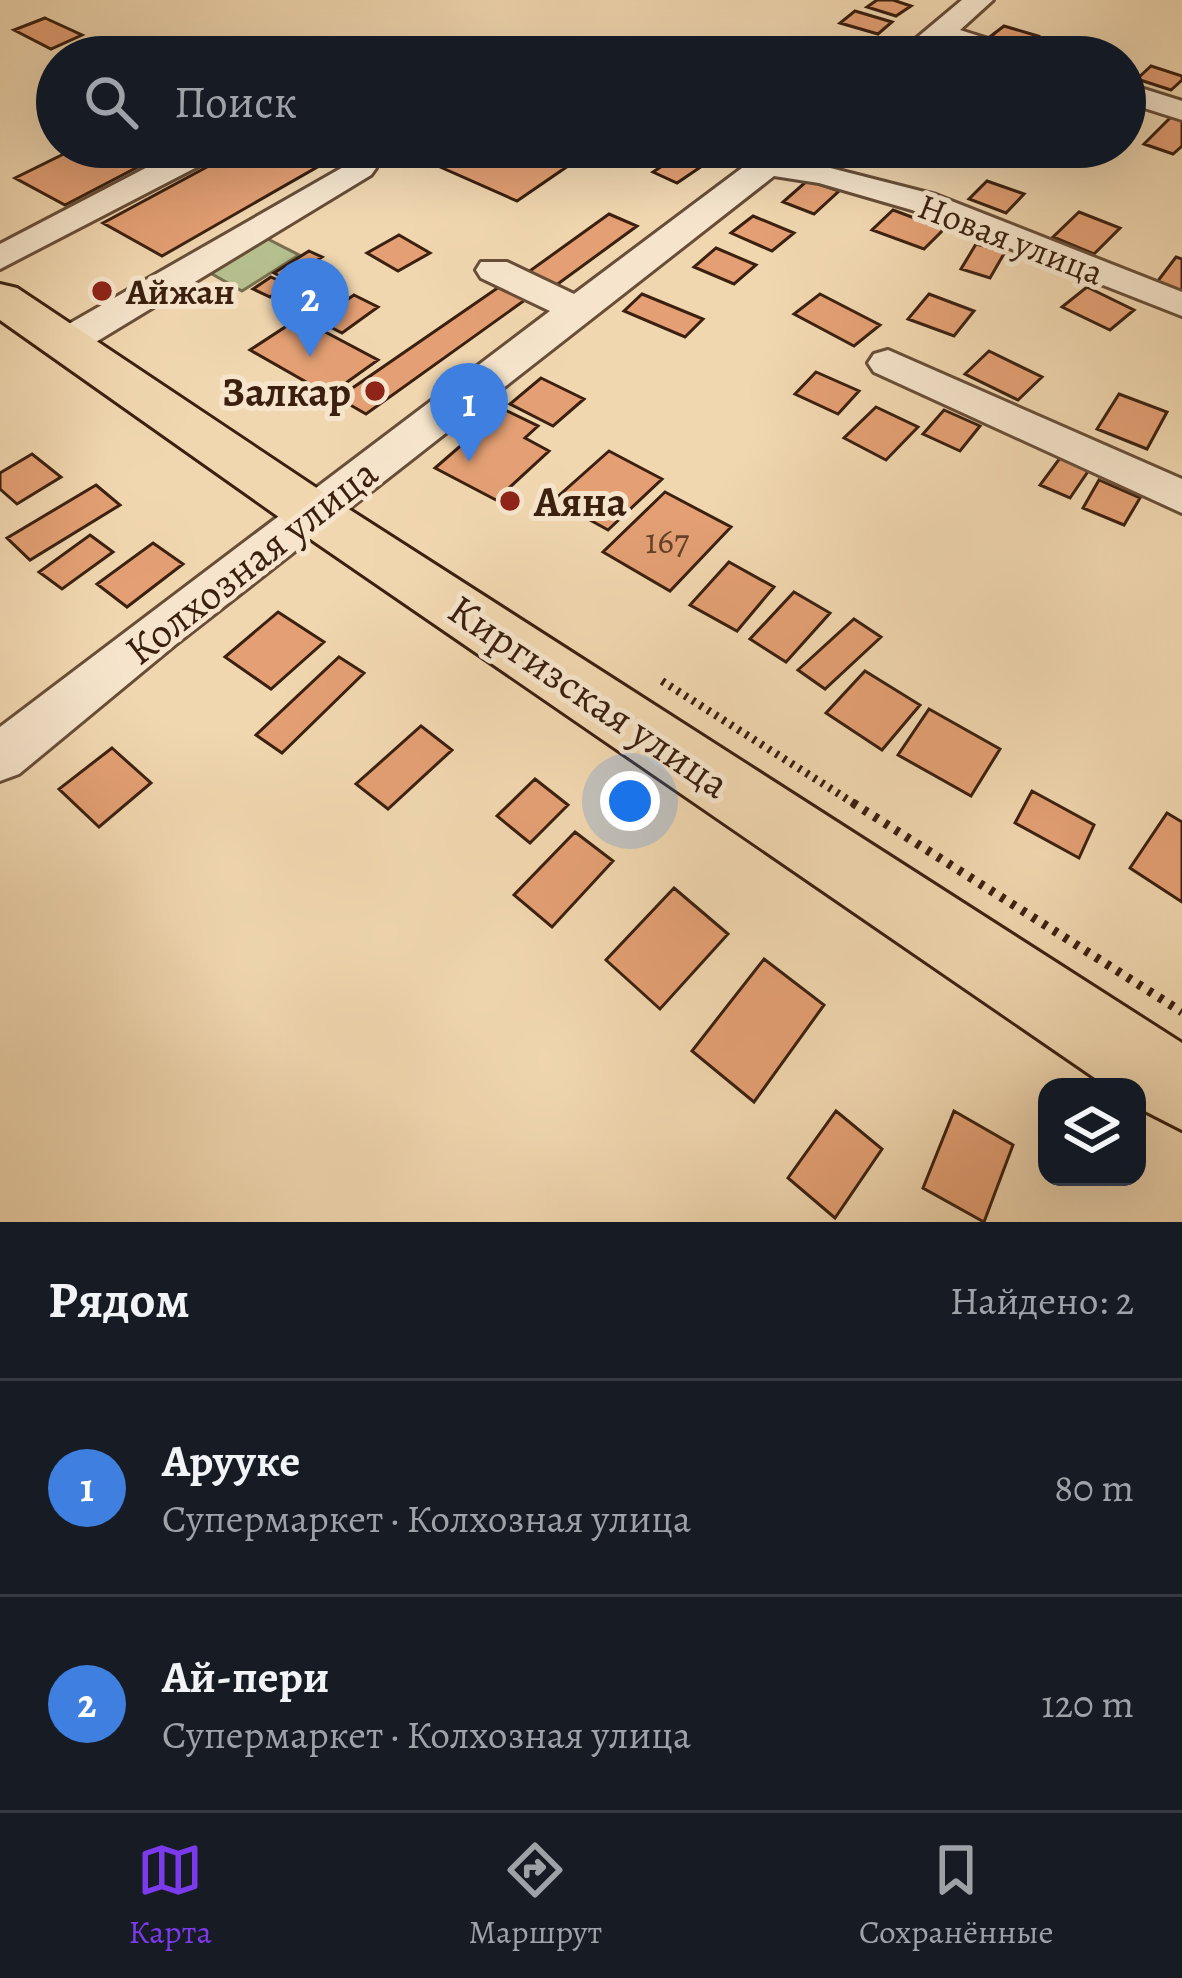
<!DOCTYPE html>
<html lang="ru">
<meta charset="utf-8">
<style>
:root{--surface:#171b24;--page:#20242c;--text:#f1f3f6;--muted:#9ea1a6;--line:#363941;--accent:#7c3aed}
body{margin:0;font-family:Alegreya,serif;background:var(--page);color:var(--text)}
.controls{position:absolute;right:36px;bottom:36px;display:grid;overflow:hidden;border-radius:24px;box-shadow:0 12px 48px #0002}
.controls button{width:108px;height:108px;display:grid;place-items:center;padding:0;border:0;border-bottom:3px solid var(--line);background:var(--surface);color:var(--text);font:60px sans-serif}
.you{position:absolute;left:630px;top:801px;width:42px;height:42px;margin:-30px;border:9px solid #fff;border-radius:50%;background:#1a73e8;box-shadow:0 0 0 18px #1a73e833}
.badge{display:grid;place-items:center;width:78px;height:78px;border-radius:50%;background:var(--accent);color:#fff;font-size:39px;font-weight:700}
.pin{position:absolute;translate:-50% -99px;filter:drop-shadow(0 3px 6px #0008)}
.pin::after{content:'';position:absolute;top:63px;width:42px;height:36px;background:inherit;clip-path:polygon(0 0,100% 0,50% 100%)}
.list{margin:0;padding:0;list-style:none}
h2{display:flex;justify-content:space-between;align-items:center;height:156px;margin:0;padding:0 48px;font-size:51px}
h2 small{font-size:39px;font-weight:400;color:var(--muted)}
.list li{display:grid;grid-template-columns:78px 1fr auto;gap:36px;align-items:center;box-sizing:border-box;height:216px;padding:0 48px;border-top:3px solid var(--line)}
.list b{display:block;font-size:45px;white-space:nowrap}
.list p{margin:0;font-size:39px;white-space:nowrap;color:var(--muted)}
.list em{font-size:39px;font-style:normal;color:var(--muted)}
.icon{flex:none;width:66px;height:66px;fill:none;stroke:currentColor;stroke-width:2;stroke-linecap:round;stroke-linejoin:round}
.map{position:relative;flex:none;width:1182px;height:1222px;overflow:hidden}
.search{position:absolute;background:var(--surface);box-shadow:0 12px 48px #0002;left:36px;right:36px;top:36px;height:132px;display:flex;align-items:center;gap:30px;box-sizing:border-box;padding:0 42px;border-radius:66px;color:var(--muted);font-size:45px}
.sheet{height:588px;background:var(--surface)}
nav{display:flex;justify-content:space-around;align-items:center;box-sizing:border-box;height:168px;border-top:3px solid var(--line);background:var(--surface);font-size:33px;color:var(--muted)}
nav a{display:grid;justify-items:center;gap:6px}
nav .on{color:var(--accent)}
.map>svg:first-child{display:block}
.green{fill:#b6bf8e;stroke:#78704e;stroke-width:3}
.building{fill:#e4a074;stroke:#3b200f;stroke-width:3}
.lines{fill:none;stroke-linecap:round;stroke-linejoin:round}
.minor-casing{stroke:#684e37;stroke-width:6}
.major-casing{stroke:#3b200f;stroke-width:6}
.path-far1{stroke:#3b200f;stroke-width:8;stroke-dasharray:3 6;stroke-linecap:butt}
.path{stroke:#3b200f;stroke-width:9;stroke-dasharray:4.5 8;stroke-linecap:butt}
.minor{fill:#f6e5cc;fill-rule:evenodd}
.major{fill:#f1d7b0;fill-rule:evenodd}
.poi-dot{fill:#8f2418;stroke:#f6e5cc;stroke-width:4.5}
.labels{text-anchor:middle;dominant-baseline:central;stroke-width:10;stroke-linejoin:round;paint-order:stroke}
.far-street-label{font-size:36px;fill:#3b200f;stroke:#f6e5cc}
.far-poi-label{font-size:36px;font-weight:bold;fill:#3b200f;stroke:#f6e5cc;text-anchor:start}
.number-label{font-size:36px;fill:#654028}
.poi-label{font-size:42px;font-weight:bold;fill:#3b200f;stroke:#f6e5cc;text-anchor:end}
.street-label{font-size:42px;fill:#3b200f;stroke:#f6e5cc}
</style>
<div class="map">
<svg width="1182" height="1222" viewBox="0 0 1182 1222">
<rect width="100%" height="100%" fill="#f1d7b0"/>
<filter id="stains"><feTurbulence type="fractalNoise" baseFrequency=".00167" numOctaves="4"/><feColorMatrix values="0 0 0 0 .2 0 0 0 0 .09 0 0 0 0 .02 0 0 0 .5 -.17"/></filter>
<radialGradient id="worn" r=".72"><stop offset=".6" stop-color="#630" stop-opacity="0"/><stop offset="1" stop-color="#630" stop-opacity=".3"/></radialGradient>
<path class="green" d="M 262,236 L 299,255 L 242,291 L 205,270 Z"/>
<path class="building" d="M 877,0 L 893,0 L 911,6 L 896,16 L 867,7 Z
M 855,11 L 892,22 L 878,34 L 840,23 Z
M 45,18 L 82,35 L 51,49 L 14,30 Z
M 1004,26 L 1038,36 L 1027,47 L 991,36 Z
M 1151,66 L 1182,76 L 1182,80 L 1171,90 L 1137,79 Z
M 1175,113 L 1182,116 L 1182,146 L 1173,154 L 1144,144 Z
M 78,147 L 176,147 L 65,205 L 15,178 Z
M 244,147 L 310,147 L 333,158 L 162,256 L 103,223 Z
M 395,147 L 514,147 L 565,168 L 517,201 Z
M 691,147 L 730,147 L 677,183 L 653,172 Z
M 836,147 L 870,147 L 883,151 L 869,165 L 831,152 Z
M 808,180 L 839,191 L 814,214 L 783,202 Z
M 987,181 L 1024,194 L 1006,213 L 969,199 Z
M 893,210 L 944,229 L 924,249 L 872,230 Z
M 1079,212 L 1120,228 L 1094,254 L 1053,237 Z
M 609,214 L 637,226 L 555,286 L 527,273 Z
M 753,216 L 794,233 L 772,251 L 731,233 Z
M 399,235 L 430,253 L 398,271 L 367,253 Z
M 976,244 L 1005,252 L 990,278 L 961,269 Z
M 716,248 L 756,265 L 734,284 L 694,267 Z
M 309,251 L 322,257 L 287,280 L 274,273 Z
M 1176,257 L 1182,259 L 1182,291 L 1157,282 Z
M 271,277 L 288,285 L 270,297 L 253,289 Z
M 499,287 L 525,300 L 366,414 L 338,398 Z
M 1087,287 L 1134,310 L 1110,330 L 1062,307 Z
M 642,294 L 703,319 L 685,337 L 624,311 Z
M 820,294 L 880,325 L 854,346 L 794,314 Z
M 929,294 L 974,311 L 954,336 L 908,319 Z
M 354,295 L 378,307 L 342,333 L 317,320 Z
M 299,318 L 378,360 L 329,395 L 250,350 Z
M 989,351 L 1042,377 L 1018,400 L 965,374 Z
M 816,372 L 859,391 L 838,414 L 795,394 Z
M 541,378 L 584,399 L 553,426 L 510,404 Z
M 1119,394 L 1167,412 L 1147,449 L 1097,429 Z
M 876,407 L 918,427 L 886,460 L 844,438 Z
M 503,409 L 538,426 L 525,438 L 549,451 L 496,500 L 435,468 Z
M 944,410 L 980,426 L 960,451 L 923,434 Z
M 609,451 L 662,479 L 608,530 L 554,500 Z
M 32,454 L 61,477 L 17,504 L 0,489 L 0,473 Z
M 1060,458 L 1089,470 L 1070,498 L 1040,485 Z
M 1099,480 L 1140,498 L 1124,525 L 1083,508 Z
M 96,485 L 120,505 L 30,560 L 7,538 Z
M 665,492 L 731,527 L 670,591 L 603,552 Z
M 90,535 L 113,552 L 62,589 L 39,572 Z
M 153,543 L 183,564 L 127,607 L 97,584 Z
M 729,562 L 774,587 L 737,631 L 690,605 Z
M 794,592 L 830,613 L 786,662 L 750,639 Z
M 278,612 L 324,642 L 271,689 L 225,657 Z
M 854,619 L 881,637 L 825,689 L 798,670 Z
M 339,657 L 364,673 L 282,753 L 256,735 Z
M 865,671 L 920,705 L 882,750 L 826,713 Z
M 929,709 L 1000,749 L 971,796 L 898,755 Z
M 421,726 L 452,750 L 388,809 L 356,784 Z
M 112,748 L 151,783 L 99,827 L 59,789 Z
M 535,779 L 568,805 L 530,843 L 497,816 Z
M 1032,791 L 1094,825 L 1079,858 L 1015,823 Z
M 1167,813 L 1182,822 L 1182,902 L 1130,868 Z
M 575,832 L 613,861 L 552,927 L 514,895 Z
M 674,888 L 728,934 L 660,1009 L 606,960 Z
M 764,959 L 824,1005 L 754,1102 L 692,1051 Z
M 836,1111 L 882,1149 L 835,1218 L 788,1178 Z
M 954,1111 L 1013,1145 L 984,1222 L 923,1188 Z"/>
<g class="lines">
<defs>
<path id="minor" d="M 962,0 L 993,0 L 960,30 L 1026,51 L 1031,57 L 986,57 L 943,43 L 927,57 L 894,57 Z
M 1125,83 L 1182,101 L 1182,120 L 1125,102 Z
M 186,147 L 227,147 L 222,154 L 0,269 L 0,244 Z
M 770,147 L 807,147 L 795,159 L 936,195 L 1182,292 L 1182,316 L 912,210 L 819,183 L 774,176 L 175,645 L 19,774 L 0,781 L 0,727 L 550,311 L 481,278 L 476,270 L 481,262 L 507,262 L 574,294 Z
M 359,158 L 371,161 L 376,168 L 371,175 L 81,351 L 53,351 L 48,342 L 53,333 Z
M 888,350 L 1182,479 L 1182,513 L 874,372 L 868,363 L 874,354 Z"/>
<path id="major" d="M 0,284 L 17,288 L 333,499 L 1182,1043 L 1182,1130 L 1137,1107 L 1137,1087 L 1108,1087 L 293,527 L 0,320 Z"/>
</defs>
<use href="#minor" class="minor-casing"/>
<use href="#major" class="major-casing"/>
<path class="path-far1" d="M 662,681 L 858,806"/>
<path class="path" d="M 853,803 L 1182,1012"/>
<use href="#minor" class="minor"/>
<use href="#major" class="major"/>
</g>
<g class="poi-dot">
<circle cx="102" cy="291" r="12"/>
<circle cx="375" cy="391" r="12"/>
<circle cx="510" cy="501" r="12"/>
</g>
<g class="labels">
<g class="far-street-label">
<text transform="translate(1011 239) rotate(21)">Новая улица</text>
</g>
<g class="far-poi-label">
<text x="126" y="291">Айжан</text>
</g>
<g class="number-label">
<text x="667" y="540">167</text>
</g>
<g class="poi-label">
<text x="351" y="391">Залкар</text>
<text x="534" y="501" text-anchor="start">Аяна</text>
</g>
<g class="street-label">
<text transform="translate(251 561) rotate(-38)">Колхозная улица</text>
<text transform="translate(589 696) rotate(34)">Киргизская улица</text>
</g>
</g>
<rect width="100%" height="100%" filter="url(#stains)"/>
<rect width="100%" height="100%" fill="url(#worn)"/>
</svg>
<div class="controls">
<button><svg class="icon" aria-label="layers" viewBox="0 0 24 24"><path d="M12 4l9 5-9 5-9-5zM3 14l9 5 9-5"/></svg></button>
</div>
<div class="you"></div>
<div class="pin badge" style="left:469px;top:462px;background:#3f7fe0">1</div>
<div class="pin badge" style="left:310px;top:357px;background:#3f7fe0">2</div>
<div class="search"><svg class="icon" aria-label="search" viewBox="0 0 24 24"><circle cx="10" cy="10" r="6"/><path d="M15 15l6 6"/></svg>Поиск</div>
</div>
<section class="sheet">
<h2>Рядом<small>Найдено: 2</small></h2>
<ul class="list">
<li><span class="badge" style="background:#3f7fe0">1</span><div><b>Арууке</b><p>Супермаркет · Колхозная улица</p></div><em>80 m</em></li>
<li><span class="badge" style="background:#3f7fe0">2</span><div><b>Ай-пери</b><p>Супермаркет · Колхозная улица</p></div><em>120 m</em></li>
</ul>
</section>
<nav>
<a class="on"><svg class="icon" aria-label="map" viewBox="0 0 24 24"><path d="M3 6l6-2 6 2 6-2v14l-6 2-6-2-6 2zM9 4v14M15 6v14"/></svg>Карта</a>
<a><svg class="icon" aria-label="directions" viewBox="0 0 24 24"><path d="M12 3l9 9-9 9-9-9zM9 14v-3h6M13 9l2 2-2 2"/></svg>Маршрут</a>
<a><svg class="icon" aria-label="saved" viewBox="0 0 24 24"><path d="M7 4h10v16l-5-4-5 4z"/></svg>Сохранённые</a>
</nav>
